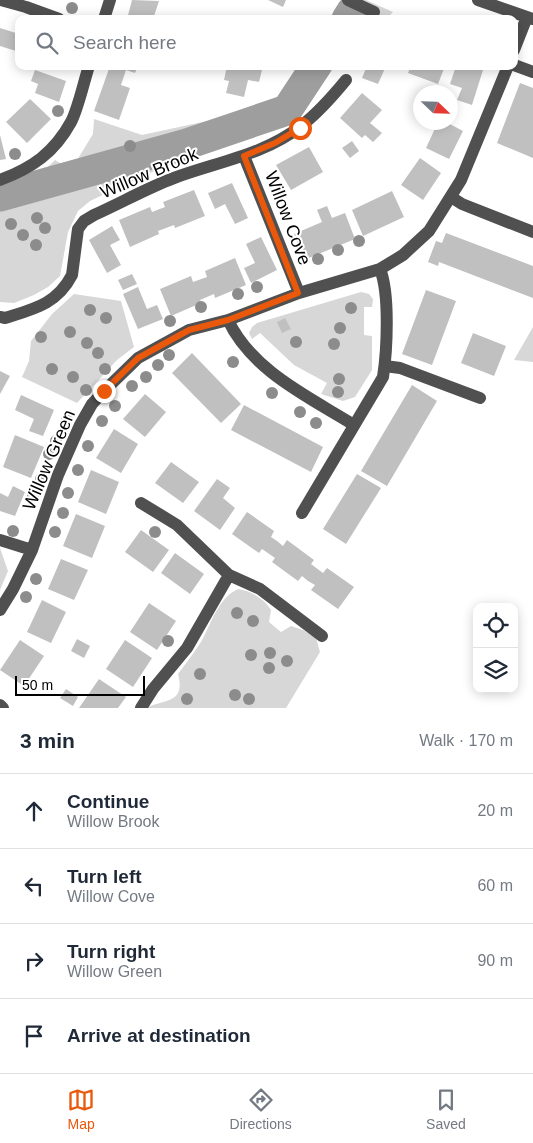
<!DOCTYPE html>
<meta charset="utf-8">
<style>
:root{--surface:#fff;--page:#f6f6f7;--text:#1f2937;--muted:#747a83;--line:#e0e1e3;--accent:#ea580c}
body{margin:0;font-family:Helvetica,sans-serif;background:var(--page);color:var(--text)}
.controls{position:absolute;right:15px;bottom:15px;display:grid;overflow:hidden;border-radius:10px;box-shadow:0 2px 12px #0003}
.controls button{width:45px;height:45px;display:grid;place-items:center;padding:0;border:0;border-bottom:1px solid var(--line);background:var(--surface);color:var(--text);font:25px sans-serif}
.compass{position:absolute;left:413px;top:85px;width:45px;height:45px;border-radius:50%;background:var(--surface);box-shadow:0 2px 12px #0003;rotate:113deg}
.scale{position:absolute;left:15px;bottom:12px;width:130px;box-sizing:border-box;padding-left:5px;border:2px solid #000;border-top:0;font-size:14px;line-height:18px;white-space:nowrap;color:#000;-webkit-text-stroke:4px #fff;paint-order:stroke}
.stop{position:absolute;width:15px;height:15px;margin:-11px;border:4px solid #ea580c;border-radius:50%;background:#fff}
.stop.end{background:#ea580c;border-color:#fff;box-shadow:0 1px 5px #0008}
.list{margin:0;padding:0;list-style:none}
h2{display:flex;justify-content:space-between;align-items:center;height:65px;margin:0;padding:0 20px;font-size:21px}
h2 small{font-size:16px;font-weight:400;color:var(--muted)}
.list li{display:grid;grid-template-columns:32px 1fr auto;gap:15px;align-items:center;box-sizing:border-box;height:75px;padding:0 20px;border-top:1px solid var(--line)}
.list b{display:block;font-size:19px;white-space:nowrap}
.list p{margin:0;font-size:16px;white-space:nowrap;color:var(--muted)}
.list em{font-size:16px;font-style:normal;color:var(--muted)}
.icon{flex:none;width:28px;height:28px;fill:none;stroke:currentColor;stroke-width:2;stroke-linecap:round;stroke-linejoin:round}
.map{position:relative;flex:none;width:533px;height:708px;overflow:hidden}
.search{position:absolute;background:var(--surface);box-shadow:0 2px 12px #0003;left:15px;right:15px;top:15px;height:55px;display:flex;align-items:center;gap:12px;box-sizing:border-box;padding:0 18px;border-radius:10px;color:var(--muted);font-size:19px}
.sheet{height:365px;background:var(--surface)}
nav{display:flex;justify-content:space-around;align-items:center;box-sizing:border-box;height:70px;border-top:1px solid var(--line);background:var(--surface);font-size:14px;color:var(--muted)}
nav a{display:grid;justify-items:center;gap:2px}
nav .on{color:var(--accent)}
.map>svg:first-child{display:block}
.green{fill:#d7d7d7}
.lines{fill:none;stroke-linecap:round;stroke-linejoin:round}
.river{stroke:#9e9e9e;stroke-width:31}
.building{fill:#c0c0c0}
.minor{stroke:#505050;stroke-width:12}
.tree{fill:#8c8c8c}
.route{stroke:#ea580c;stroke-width:6}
.labels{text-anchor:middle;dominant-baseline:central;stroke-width:4;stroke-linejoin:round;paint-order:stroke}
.street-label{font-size:18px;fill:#000;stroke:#fff}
</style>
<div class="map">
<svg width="533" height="708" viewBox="0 0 533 708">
<rect width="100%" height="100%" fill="#fff"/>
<path class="green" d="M 344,0 L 366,0 L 393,12 L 386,19 L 333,19 Z
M 305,66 L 336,66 L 287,124 L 147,174 L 90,201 L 78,211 L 68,232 L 60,276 L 48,287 L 34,295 L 14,303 L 0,302 L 0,191 C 26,184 36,179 55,160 L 71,170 L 93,134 L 94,119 L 142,135 L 282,105 Z
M 361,292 L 369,294 L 373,299 L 372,307 L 364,307 L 364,335 L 372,336 L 372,370 L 355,397 L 343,401 L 321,394 L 327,383 L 294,365 L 260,333 L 252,339 L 249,333 L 252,327 L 257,323 Z
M 74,294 L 121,301 L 134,347 L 117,360 L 77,403 L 22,377 L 29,361 L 31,341 L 52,314 Z
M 533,327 L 533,362 L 514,360 Z
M 0,548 L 8,571 L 0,590 Z
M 238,589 C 252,591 264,599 271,610 L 269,622 L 281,632 L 291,626 L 303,630 L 316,638 L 320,652 L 286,708 L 146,708 C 164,699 186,704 178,674 C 186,663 194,653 201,642 C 211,624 218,598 238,589 Z"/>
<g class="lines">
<path class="river" d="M 347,19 L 352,11
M 0,196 L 187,144 L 287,110 L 316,66"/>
</g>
<path class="building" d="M 132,0 L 159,1 L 153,19 L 127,19 Z
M 268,0 L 286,0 L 283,7 Z
M 0,28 L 19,34 L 19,44 L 16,51 L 0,46 Z
M 110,66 L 138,66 L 135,73 L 126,70 L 121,85 L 130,88 L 119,120 L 94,111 Z
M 227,66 L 251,66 L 262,70 L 259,82 L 248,80 L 244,97 L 226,93 L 229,81 L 224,80 Z
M 367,66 L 386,66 L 378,84 L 362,78 Z
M 411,66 L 445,66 L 438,84 L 408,73 Z
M 456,66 L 472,66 L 483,70 L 472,105 L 457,100 L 462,88 L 450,84 Z
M 35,70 L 66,81 L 59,102 L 35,93 L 38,84 L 31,81 Z
M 520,83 L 533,88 L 533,158 L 497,143 Z
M 362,93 L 382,110 L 370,123 L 382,133 L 373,142 L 365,135 L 362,138 L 340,118 Z
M 30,99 L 51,119 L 27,143 L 6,122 Z
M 438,122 L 446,122 L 463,131 L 449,159 L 426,148 Z
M 0,135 L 6,159 L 0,160 Z
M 352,141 L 359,151 L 350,158 L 342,148 Z
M 309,147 L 323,172 L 291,190 L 276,165 Z
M 420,158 L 441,173 L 423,200 L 401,185 Z
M 232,183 L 248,218 L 235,224 L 225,204 L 215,209 L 208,193 Z
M 194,190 L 205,216 L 175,228 L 174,225 L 158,231 L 159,234 L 130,247 L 119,220 L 150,207 L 152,212 L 165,207 L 163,202 Z
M 392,191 L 404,217 L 363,236 L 352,210 Z
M 327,206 L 332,218 L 345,213 L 355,239 L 304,260 L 294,234 L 322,222 L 317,210 Z
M 112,226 L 120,240 L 110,245 L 121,265 L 107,273 L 89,240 Z
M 446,233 L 533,266 L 533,298 L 439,262 L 438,266 L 428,262 L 436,241 L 442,243 Z
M 261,237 L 277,270 L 251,283 L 244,268 L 255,263 L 246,244 Z
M 235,258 L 246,285 L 215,298 L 214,294 L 200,300 L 201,303 L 171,316 L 160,289 L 191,276 L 193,282 L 207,277 L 205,271 Z
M 132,274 L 137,284 L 123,290 L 118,280 Z
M 138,287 L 147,309 L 157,305 L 163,319 L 138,329 L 123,294 Z
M 426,290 L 456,301 L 432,365 L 402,354 Z
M 285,318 L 291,329 L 282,333 L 277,322 Z
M 473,333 L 506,346 L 494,376 L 461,363 Z
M 192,353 L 241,404 L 221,423 L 172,373 Z
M 0,371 L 10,376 L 0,394 Z
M 412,385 L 437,401 L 387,486 L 361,471 Z
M 145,394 L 166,412 L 145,437 L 123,419 Z
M 21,395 L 54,410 L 43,436 L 29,431 L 34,419 L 15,410 Z
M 244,405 L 323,447 L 311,472 L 231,430 Z
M 114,429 L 138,444 L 121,473 L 96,458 Z
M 15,435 L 44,447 L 31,478 L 3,467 Z
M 171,462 L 199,482 L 183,503 L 155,483 Z
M 91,470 L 119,482 L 106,514 L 78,502 Z
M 357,474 L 381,488 L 346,544 L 323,529 Z
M 217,479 L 230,488 L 223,498 L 235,508 L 220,530 L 194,511 Z
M 13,486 L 25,492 L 15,516 L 0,511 L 0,493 L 8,497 Z
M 247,512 L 274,531 L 271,537 L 277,541 L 283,546 L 287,540 L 314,560 L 311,564 L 323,573 L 327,568 L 354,587 L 338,609 L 311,590 L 315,585 L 308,581 L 302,576 L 298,581 L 272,562 L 275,558 L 262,549 L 259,553 L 232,534 Z
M 76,514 L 105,526 L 92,558 L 63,546 Z
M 141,530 L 169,550 L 153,572 L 125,552 Z
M 175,553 L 204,574 L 190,594 L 161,573 Z
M 61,559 L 88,570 L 74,600 L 48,589 Z
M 42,600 L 66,612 L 51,643 L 27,632 Z
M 149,603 L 176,621 L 157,650 L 130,632 Z
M 77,639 L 90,646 L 84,658 L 71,651 Z
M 20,640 L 44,656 L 24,686 L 0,670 Z
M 125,640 L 152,658 L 133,687 L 106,669 Z
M 99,679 L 126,697 L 118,708 L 79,708 Z
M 66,689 L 78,697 L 73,706 L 60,698 Z"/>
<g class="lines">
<path class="minor" d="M 1,0 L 26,7 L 59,19
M 348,0 L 374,12
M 478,0 L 533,19
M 104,19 L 110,0
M 514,50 L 527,17
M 514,65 L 533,72
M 244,156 L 299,293
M 0,180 C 32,168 54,153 71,122 C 78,109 84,81 89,66
M 451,197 L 462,204 L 533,232
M 0,317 L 5,318 C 34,309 57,304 72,275 L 78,229 L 84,221 L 94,215 C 121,203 147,188 174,178 C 217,162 264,155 301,126 C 318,113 332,97 346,80
M 228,320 C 252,371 309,397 354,425
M 385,366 L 400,368 L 480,398
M 141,503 L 177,525 L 229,575 L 260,589 L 322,636
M 302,513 L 383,377 C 387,351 390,294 380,269
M 0,540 L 32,550
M 0,610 L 13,589 L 32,550 L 58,475 L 80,425 L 92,404 L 104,391 L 138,358 L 189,330 L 228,320 L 299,293 L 380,269 L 403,255 L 429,231 L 461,180 L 508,66
M 0,705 L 3,708
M 141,708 L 153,689 L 187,648 L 229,575"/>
</g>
<g class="tree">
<circle cx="72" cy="8" r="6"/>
<circle cx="58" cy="111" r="6"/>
<circle cx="130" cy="146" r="6"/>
<circle cx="15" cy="154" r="6"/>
<circle cx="37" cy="218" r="6"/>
<circle cx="11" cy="224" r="6"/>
<circle cx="45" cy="228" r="6"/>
<circle cx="23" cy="235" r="6"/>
<circle cx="359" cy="241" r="6"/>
<circle cx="36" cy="245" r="6"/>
<circle cx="338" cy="250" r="6"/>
<circle cx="318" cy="259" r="6"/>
<circle cx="257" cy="287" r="6"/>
<circle cx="238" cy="294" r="6"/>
<circle cx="201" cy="307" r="6"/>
<circle cx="351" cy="308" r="6"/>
<circle cx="90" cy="310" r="6"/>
<circle cx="106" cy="318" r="6"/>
<circle cx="170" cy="321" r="6"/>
<circle cx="340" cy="328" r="6"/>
<circle cx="70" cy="332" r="6"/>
<circle cx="41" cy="337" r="6"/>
<circle cx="296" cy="342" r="6"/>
<circle cx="87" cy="343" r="6"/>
<circle cx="334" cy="344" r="6"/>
<circle cx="98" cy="353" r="6"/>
<circle cx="169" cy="355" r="6"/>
<circle cx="233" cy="362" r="6"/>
<circle cx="158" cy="365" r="6"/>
<circle cx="52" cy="369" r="6"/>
<circle cx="105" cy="369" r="6"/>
<circle cx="73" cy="377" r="6"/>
<circle cx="146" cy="377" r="6"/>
<circle cx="339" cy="379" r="6"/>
<circle cx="132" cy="386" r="6"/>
<circle cx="86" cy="390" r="6"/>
<circle cx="338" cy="392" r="6"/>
<circle cx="272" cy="393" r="6"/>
<circle cx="115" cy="406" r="6"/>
<circle cx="300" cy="412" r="6"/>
<circle cx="67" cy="420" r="6"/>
<circle cx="102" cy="421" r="6"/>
<circle cx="316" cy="423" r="6"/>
<circle cx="56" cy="441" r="6"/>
<circle cx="88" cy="446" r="6"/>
<circle cx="49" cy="454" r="6"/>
<circle cx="78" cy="470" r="6"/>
<circle cx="41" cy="479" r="6"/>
<circle cx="68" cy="493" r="6"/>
<circle cx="33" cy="496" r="6"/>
<circle cx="63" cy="513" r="6"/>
<circle cx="13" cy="531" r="6"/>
<circle cx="55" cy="532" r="6"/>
<circle cx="155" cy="532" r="6"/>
<circle cx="36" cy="579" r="6"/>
<circle cx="26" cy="597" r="6"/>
<circle cx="237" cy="613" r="6"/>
<circle cx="253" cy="621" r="6"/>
<circle cx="168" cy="641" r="6"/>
<circle cx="270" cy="653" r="6"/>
<circle cx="251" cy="655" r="6"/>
<circle cx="287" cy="661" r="6"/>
<circle cx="269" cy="668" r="6"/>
<circle cx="200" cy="674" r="6"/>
<circle cx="235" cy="695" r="6"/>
<circle cx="187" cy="699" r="6"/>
<circle cx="249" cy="699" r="6"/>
</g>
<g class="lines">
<path class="route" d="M 104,391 L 138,358 L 189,330 L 228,320 L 298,293 L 244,156 L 275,143 L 300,128"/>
</g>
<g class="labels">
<g class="street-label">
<text transform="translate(149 173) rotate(-23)">Willow Brook</text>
<text transform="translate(288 218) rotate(69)">Willow Cove</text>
<text transform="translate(49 460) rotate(-67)">Willow Green</text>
</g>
</g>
</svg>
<div class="controls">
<button><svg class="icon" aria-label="locate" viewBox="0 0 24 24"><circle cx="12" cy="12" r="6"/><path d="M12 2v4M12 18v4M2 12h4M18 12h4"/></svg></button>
<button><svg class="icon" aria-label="layers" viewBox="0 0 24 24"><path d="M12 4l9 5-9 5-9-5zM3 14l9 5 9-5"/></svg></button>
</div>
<svg class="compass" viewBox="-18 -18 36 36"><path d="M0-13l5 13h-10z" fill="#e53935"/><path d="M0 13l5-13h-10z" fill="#747a83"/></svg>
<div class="scale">50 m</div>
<div class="stop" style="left:300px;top:128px"></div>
<div class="stop end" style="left:104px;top:391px"></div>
<div class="search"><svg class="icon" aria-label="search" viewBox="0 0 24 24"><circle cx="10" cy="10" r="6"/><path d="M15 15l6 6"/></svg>Search here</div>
</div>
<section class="sheet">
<h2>3 min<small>Walk · 170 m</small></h2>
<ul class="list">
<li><svg class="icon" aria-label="ahead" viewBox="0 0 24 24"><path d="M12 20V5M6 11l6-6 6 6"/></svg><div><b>Continue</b><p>Willow Brook</p></div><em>20 m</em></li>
<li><svg class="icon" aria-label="left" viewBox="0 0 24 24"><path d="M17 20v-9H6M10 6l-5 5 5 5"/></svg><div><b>Turn left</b><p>Willow Cove</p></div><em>60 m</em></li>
<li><svg class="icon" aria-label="right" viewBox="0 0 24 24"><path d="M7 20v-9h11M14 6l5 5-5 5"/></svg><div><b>Turn right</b><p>Willow Green</p></div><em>90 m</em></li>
<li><svg class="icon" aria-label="arrive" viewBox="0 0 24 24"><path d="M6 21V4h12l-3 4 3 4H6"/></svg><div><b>Arrive at destination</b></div></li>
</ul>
</section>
<nav>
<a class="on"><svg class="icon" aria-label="map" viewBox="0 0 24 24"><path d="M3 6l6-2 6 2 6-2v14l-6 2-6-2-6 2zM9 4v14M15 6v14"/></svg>Map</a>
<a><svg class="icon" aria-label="directions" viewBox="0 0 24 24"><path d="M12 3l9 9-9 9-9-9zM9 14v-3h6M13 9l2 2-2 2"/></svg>Directions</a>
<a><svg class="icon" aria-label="saved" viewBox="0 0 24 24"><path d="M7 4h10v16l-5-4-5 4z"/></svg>Saved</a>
</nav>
